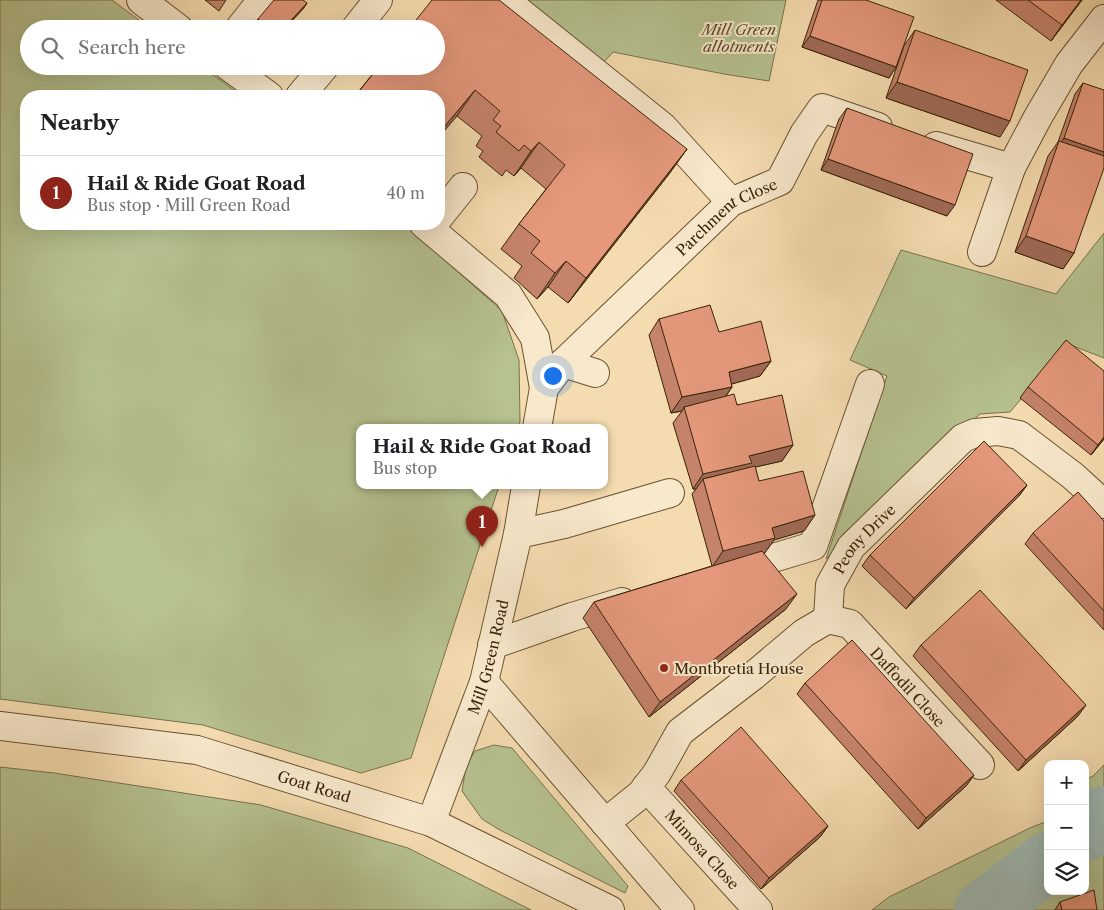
<!DOCTYPE html>
<meta charset="utf-8">
<style>
:root{--surface:#fff;--page:#f6f6f6;--text:#202124;--muted:#757577;--line:#e0e0e0;--accent:#8f2418}
body{margin:0;font-family:"Libre Caslon Text",serif;background:var(--page);color:var(--text)}
.controls{position:absolute;right:15px;bottom:15px;display:grid;overflow:hidden;border-radius:10px;box-shadow:0 5px 20px #0002}
.controls button{width:45px;height:45px;display:grid;place-items:center;padding:0;border:0;border-bottom:1px solid var(--line);background:var(--surface);color:var(--text);font:25px sans-serif}
.you{position:absolute;left:552px;top:375px;width:18px;height:18px;margin:-12px;border:4px solid #fff;border-radius:50%;background:#1a73e8;box-shadow:0 0 0 8px #1a73e833}
.badge{display:grid;place-items:center;width:32px;height:32px;border-radius:50%;background:var(--accent);color:#fff;font-size:16px;font-weight:700}
.pin{position:absolute;translate:-50% -41px;filter:drop-shadow(0 1px 2px #0008)}
.pin::after{content:'';position:absolute;top:26px;width:18px;height:15px;background:inherit;clip-path:polygon(0 0,100% 0,50% 100%)}
.popup{position:absolute;left:356px;top:424px;width:252px;height:65px;box-sizing:border-box;display:grid;place-content:center;border-radius:10px;background:var(--surface);filter:drop-shadow(0 1px 4px #0005);font-size:16px;white-space:nowrap;color:var(--muted)}
.popup b{font-size:19px;color:var(--text)}
.popup::after{content:'';position:absolute;left:50%;top:100%;margin-left:-10px;border:10px solid transparent;border-top-color:var(--surface)}
.list{margin:0;padding:0;list-style:none}
h2{display:flex;justify-content:space-between;align-items:center;height:65px;margin:0;padding:0 20px;font-size:21px}
h2 small{font-size:16px;font-weight:400;color:var(--muted)}
.list li{display:grid;grid-template-columns:32px 1fr auto;gap:15px;align-items:center;box-sizing:border-box;height:75px;padding:0 20px;border-top:1px solid var(--line)}
.list b{display:block;font-size:19px;white-space:nowrap}
.list p{margin:0;font-size:16px;white-space:nowrap;color:var(--muted)}
.list em{font-size:16px;font-style:normal;color:var(--muted)}
.icon{flex:none;width:28px;height:28px;fill:none;stroke:currentColor;stroke-width:2;stroke-linecap:round;stroke-linejoin:round}
.map{position:relative;flex:none;width:1104px;height:910px;overflow:hidden}
.search{position:absolute;background:var(--surface);box-shadow:0 5px 20px #0002;left:20px;top:20px;width:425px;height:55px;display:flex;align-items:center;gap:12px;box-sizing:border-box;padding:0 18px;border-radius:28px;color:var(--muted);font-size:19px}
.panel{position:absolute;background:var(--surface);box-shadow:0 5px 20px #0002;left:20px;top:90px;width:425px;height:140px;border-radius:20px}
.map>svg:first-child{display:block}
.green{fill:#b6c290;stroke:#78734b}
.lines{fill:none;stroke-linecap:round;stroke-linejoin:round}
.river{stroke:#9fbab4;stroke-width:60}
.minor-casing{stroke:#685230;stroke-width:30}
.minor{stroke:#f8e8cc;stroke-width:28}
.wall{fill:#c5836b;stroke:#392406}
.shaded-wall{fill:#a06a57;stroke:#392406}
.building{fill:#e5987c;stroke:#392406}
.poi-dot{fill:#8f2418;stroke:#f8e8cc;stroke-width:2}
.labels{text-anchor:middle;dominant-baseline:central;stroke-width:4;stroke-linejoin:round;paint-order:stroke}
.park-label{font-size:15px;font-style:italic;fill:#584c28;stroke:#f8e8cc}
.street-label{font-size:15px;fill:#392406;stroke:#f8e8cc}
.poi-label{font-size:15px;fill:#392406;stroke:#f8e8cc;text-anchor:start}
</style>
<div class="map">
<svg width="1104" height="910" viewBox="0 0 1104 910">
<rect width="100%" height="100%" fill="#f5dcb0"/>
<filter id="stains"><feTurbulence type="fractalNoise" baseFrequency=".004" numOctaves="4"/><feColorMatrix values="0 0 0 0 .2 0 0 0 0 .09 0 0 0 0 .02 0 0 0 .5 -.17"/></filter>
<radialGradient id="worn" r=".72"><stop offset=".6" stop-color="#630" stop-opacity="0"/><stop offset="1" stop-color="#630" stop-opacity=".3"/></radialGradient>
<path class="green" d="M 0,0 L 112,0 L 151,29 L 29,29 L 29,66 L 201,66 L 242,96 L 26,96 L 26,224 L 405,224 L 502,311 L 519,360 L 520,422 L 518,428 L 360,428 L 360,486 L 499,486 L 411,758 L 361,773 L 203,725 L 0,699 Z
M 524,0 L 786,0 L 769,81 L 724,74 L 613,52 L 603,63 Z
M 1104,233 L 1104,358 L 1068,344 L 1010,412 L 980,414 L 826,559 L 887,376 L 850,360 L 901,250 L 1056,294 Z
M 494,745 L 512,748 L 628,886 L 625,893 L 498,829 L 482,819 L 462,791 L 466,766 L 475,751 Z
M 1104,765 L 1104,910 L 872,910 L 889,897 L 1032,827 L 1048,821 L 1048,891 L 1085,891 L 1085,780 L 1093,776 Z
M 0,767 L 54,773 L 261,805 L 408,848 L 531,910 L 0,910 Z"/>
<g class="lines">
<path class="river" d="M 1085,832 L 1104,816
M 984,910 L 1048,862"/>
<defs>
<g id="minor">
<path d="M 141,0 L 179,29"/>
<path d="M 505,0 L 663,127 L 731,202"/>
<path d="M 239,29 L 262,0"/>
<path d="M 355,29 L 378,0"/>
<path d="M 228,66 L 269,96"/>
<path d="M 300,96 L 325,66"/>
<path d="M 936,146 L 1011,168 L 1038,117 L 1069,64 L 1104,19"/>
<path d="M 439,217 L 463,187"/>
<path d="M 424,224 L 508,295 L 535,338 L 544,388 L 537,428"/>
<path d="M 982,252 L 1011,168"/>
<path d="M 563,363 L 595,373"/>
<path id="s1" d="M 544,388 L 563,363 L 731,202 L 780,181 L 804,134 L 822,108 L 878,127"/>
<path d="M 518,534 L 564,524 L 670,493"/>
<path d="M 733,570 L 813,546 L 870,384"/>
<path id="s2" d="M 828,619 L 830,585 L 851,547 L 963,438 L 975,433 L 998,431 L 1019,435 L 1073,476 L 1104,504"/>
<path id="s3" d="M 828,619 L 850,624 L 980,765"/>
<path d="M 492,645 L 572,617 L 622,602"/>
<path d="M 484,682 L 680,910"/>
<path id="s4" d="M 0,726 L 197,750 L 431,822 L 610,910"/>
<path id="s5" d="M 646,787 L 758,910"/>
<path id="s6" d="M 431,822 L 484,682 L 518,534 L 526,486"/>
<path d="M 605,823 L 641,794 L 657,773 L 680,732 L 753,676 L 804,633 L 828,619"/>
</g>
</defs>
<use href="#minor" class="minor-casing"/>
<use href="#minor" class="minor"/>
</g>
<path class="wall" d="M 205,0 L 226,0 L 219,11 Z
M 818,0 L 866,0 L 896,67 L 889,78 L 802,47 Z
M 996,0 L 1082,0 L 1051,41 Z
M 307,3 L 303,9 L 284,29 L 259,29 L 254,24 L 258,19 Z
M 915,30 L 1000,137 L 886,98 L 904,46 Z
M 379,66 L 436,66 L 687,149 L 669,174 L 568,303 L 548,287 L 537,299 L 514,278 L 522,266 L 501,249 L 519,224 L 546,189 L 521,168 L 514,176 L 506,170 L 502,176 L 479,157 L 483,151 L 476,146 L 482,136 L 457,116 L 439,96 L 355,96 Z
M 1083,83 L 1074,253 L 1063,269 L 1015,252 L 1048,156 L 1058,142 L 1075,94 Z
M 847,108 L 947,216 L 821,170 L 839,119 Z
M 659,319 L 719,332 L 771,361 L 760,376 L 731,384 L 732,387 L 726,396 L 793,445 L 782,461 L 755,467 L 759,481 L 815,515 L 804,531 L 774,540 L 764,554 L 786,609 L 649,717 L 583,618 L 594,602 L 712,566 L 692,494 L 696,489 L 693,489 L 673,423 L 682,411 L 671,413 L 649,335 Z
M 1104,371 L 1104,439 L 1091,455 L 1020,398 L 1028,387 Z
M 1027,485 L 1019,496 L 906,609 L 862,566 L 870,555 Z
M 1104,521 L 1104,630 L 1025,544 L 1033,533 Z
M 921,645 L 1078,716 L 1018,771 L 913,656 Z
M 805,683 L 974,775 L 966,786 L 918,829 L 797,694 Z
M 681,780 L 828,826 L 820,837 L 761,889 L 674,791 Z
M 1060,902 L 1097,910 L 1055,910 Z"/>
<path class="shaded-wall" d="M 1081,0 L 1082,0 L 1051,41 L 1062,25 Z
M 307,3 L 303,9 L 284,29 L 283,29 Z
M 810,36 L 896,67 L 889,78 L 802,47 Z
M 897,82 L 1010,121 L 1000,137 L 886,98 Z
M 475,90 L 457,116 L 439,137 L 439,133 Z
M 1064,138 L 1104,152 L 1104,166 L 1056,149 Z
M 539,142 L 521,168 L 514,176 L 531,151 Z
M 687,149 L 669,174 L 568,303 L 586,278 Z
M 828,159 L 955,205 L 947,216 L 821,170 Z
M 1026,236 L 1074,253 L 1063,269 L 1015,252 Z
M 566,261 L 548,287 L 537,299 L 555,273 Z
M 771,361 L 760,376 L 718,388 L 729,372 Z
M 732,387 L 721,403 L 684,407 L 682,411 L 671,413 L 682,397 Z
M 1104,437 L 1104,439 L 1091,455 L 1098,445 Z
M 793,445 L 782,461 L 703,479 L 696,489 L 693,489 L 703,474 L 749,456 Z
M 1027,485 L 1019,496 L 906,609 L 914,598 Z
M 815,515 L 804,531 L 774,540 L 764,554 L 712,567 L 723,551 L 772,528 Z
M 797,594 L 786,609 L 649,717 L 660,702 Z
M 1086,705 L 1078,716 L 1018,771 L 1026,760 Z
M 974,775 L 966,786 L 918,829 L 926,818 Z
M 828,826 L 820,837 L 761,889 L 769,878 Z"/>
<path class="building" d="M 274,0 L 303,0 L 307,3 L 283,29 L 269,29 L 258,19 Z
M 432,0 L 499,0 L 687,149 L 586,278 L 566,261 L 555,273 L 531,253 L 540,241 L 519,224 L 565,165 L 539,142 L 531,151 L 524,145 L 519,151 L 496,132 L 501,126 L 493,120 L 500,111 L 475,90 L 439,133 L 439,96 L 360,96 L 357,94 L 379,66 L 436,66 L 436,29 L 409,29 Z
M 822,0 L 866,0 L 914,17 L 896,67 L 810,36 Z
M 1028,0 L 1081,0 L 1062,25 Z
M 915,30 L 1028,70 L 1010,121 L 897,82 Z
M 1083,83 L 1104,90 L 1104,152 L 1064,138 Z
M 847,108 L 973,154 L 955,205 L 828,159 Z
M 1059,141 L 1104,156 L 1104,168 L 1074,253 L 1026,236 Z
M 710,305 L 719,332 L 761,321 L 771,361 L 729,372 L 732,387 L 682,397 L 659,319 Z
M 1066,340 L 1104,371 L 1104,437 L 1098,445 L 1028,387 Z
M 734,394 L 737,405 L 782,395 L 793,445 L 749,456 L 752,463 L 703,474 L 684,407 Z
M 984,441 L 1027,485 L 914,598 L 870,555 Z
M 755,466 L 759,481 L 803,471 L 815,515 L 772,528 L 775,538 L 723,551 L 703,479 Z
M 1078,492 L 1104,521 L 1104,611 L 1033,533 Z
M 762,551 L 797,594 L 660,702 L 594,602 Z
M 980,590 L 1086,705 L 1026,760 L 921,645 Z
M 852,640 L 974,775 L 926,818 L 805,683 Z
M 741,727 L 828,826 L 769,878 L 681,780 Z
M 1094,890 L 1097,910 L 1062,910 L 1060,902 Z"/>
<circle class="poi-dot" cx="664" cy="668" r="5"/>
<g class="labels">
<g class="park-label">
<text x="739" y="29">Mill Green<tspan x="739" dy="17">allotments</tspan></text>
</g>
<g class="street-label">
<text stroke="none"><textPath href="#s1" startOffset="252">Parchment Close</textPath></text>
<text stroke="none"><textPath href="#s2" startOffset="92">Peony Drive</textPath></text>
<text stroke="none"><textPath href="#s6" startOffset="175">Mill Green Road</textPath></text>
<text stroke="none"><textPath href="#s3" startOffset="108">Daffodil Close</textPath></text>
<text stroke="none"><textPath href="#s4" startOffset="321">Goat Road</textPath></text>
<text stroke="none"><textPath href="#s5" startOffset="84">Mimosa Close</textPath></text>
</g>
<g class="poi-label">
<text x="674" y="668">Montbretia House</text>
</g>
</g>
<rect width="100%" height="100%" filter="url(#stains)"/>
<rect width="100%" height="100%" fill="url(#worn)"/>
</svg>
<div class="controls">
<button>+</button>
<button>−</button>
<button><svg class="icon" aria-label="layers" viewBox="0 0 24 24"><path d="M12 4l9 5-9 5-9-5zM3 14l9 5 9-5"/></svg></button>
</div>
<div class="you"></div>
<div class="pin badge" style="left:482px;top:547px">1</div>
<div class="popup"><b>Hail &amp; Ride Goat Road</b>Bus stop</div>
<div class="search"><svg class="icon" aria-label="search" viewBox="0 0 24 24"><circle cx="10" cy="10" r="6"/><path d="M15 15l6 6"/></svg>Search here</div>
<section class="panel">
<h2>Nearby<small></small></h2>
<ul class="list">
<li><span class="badge">1</span><div><b>Hail &amp; Ride Goat Road</b><p>Bus stop · Mill Green Road</p></div><em>40 m</em></li>
</ul>
</section>
</div>
